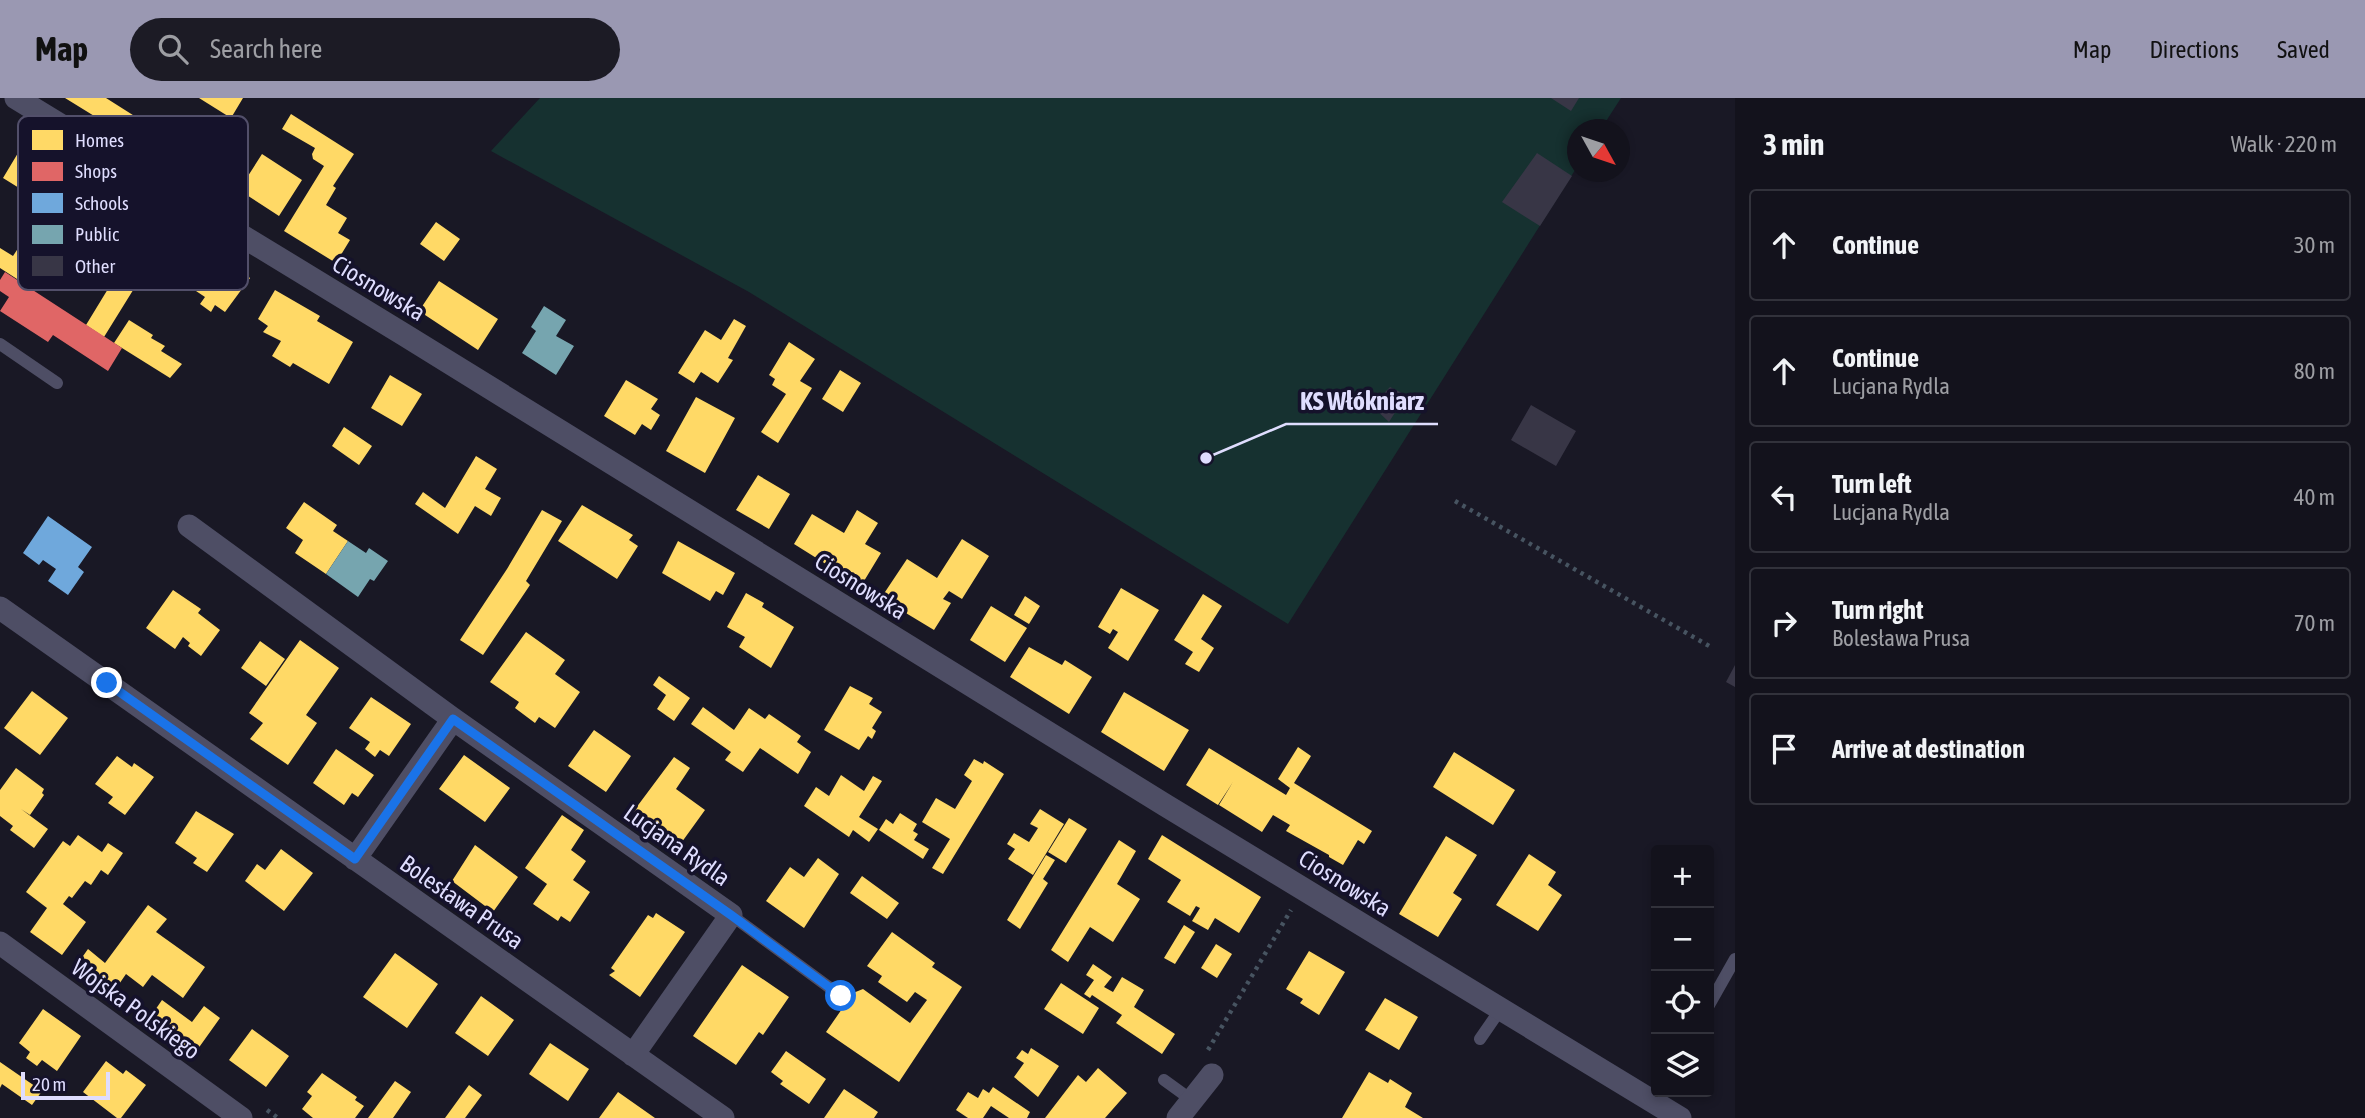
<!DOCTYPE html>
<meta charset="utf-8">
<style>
:root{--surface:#13121c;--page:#1c1b25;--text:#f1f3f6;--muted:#9d9ea3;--line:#32323b;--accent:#9a98b2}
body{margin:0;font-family:"Asap Condensed",sans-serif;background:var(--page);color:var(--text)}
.controls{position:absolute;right:21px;bottom:21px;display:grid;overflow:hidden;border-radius:7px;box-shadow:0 4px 10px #0003}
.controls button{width:63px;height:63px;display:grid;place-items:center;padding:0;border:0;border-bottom:2px solid var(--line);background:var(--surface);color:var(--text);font:35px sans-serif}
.compass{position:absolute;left:1567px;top:21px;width:63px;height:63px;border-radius:50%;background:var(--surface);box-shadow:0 4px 10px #0003;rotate:130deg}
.scale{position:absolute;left:21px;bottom:18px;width:89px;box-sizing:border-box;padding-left:7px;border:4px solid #dfddfe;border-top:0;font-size:19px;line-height:24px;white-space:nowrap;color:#dfddfe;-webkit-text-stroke:5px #15122b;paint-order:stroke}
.stop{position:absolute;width:21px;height:21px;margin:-16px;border:5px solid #1a73e8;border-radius:50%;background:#fff}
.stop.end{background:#1a73e8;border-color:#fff;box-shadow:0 2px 7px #0008}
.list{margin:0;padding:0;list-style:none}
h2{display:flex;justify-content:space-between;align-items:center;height:91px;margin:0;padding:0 28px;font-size:30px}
h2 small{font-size:23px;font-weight:400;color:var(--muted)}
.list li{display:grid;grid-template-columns:46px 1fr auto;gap:21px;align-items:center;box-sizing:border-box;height:112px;margin:0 14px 14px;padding:0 14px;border:2px solid var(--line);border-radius:7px}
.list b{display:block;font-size:26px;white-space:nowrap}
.list p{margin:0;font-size:23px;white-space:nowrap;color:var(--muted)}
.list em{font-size:23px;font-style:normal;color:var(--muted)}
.icon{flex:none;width:38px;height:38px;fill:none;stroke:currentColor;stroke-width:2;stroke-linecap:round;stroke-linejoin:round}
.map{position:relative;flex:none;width:1735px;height:1020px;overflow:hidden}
header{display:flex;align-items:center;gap:42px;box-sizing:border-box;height:98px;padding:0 35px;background:var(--accent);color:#111}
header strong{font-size:33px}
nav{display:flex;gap:38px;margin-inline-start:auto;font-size:24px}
.search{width:490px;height:63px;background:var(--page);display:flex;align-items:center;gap:18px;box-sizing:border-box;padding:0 24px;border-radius:38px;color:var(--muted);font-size:26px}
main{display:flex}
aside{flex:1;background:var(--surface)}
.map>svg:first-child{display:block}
.green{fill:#163130}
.homes{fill:#ffd966}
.shops{fill:#e06666}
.schools{fill:#6fa8dc}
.public{fill:#76a5af}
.building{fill:#383646}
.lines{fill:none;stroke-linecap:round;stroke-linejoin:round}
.path{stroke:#475461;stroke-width:4.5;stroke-dasharray:3.5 5;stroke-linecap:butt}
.service{stroke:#4e4e65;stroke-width:12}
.minor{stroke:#4e4e65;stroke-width:23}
.route{stroke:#1a73e8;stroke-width:9}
.labels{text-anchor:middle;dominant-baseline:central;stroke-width:7;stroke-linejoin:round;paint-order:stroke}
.street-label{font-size:24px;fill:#dfddfe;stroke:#15122b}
.key{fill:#15122b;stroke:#524f6a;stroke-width:2}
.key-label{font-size:19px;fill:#dfddfe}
.leader{fill:none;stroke:#dfddfe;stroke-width:2.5}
.callout-dot{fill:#dfddfe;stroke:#15122b;stroke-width:2.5}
.callout-label{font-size:26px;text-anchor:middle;font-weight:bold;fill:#dfddfe;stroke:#15122b;stroke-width:7;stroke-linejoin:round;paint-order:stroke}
</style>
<header>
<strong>Map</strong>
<div class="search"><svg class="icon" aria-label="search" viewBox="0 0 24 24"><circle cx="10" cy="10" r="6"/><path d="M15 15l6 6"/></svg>Search here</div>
<nav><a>Map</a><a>Directions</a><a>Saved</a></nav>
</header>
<main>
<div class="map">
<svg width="1735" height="1020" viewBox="0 0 1735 1020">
<rect width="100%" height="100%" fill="#191825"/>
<path class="green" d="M 540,0 L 1621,0 L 1601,31 L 1577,32 L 1577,69 L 1288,526 L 749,194 L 491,53 Z"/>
<path class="homes" d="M 65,0 L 106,0 L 136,19 L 125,37 Z
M 199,0 L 243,0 L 231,20 Z
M 291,16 L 354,56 L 333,88 L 336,90 L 326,107 L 347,120 L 338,135 L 350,142 L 336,165 L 284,133 L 324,68 L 313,61 L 312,56 L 315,50 L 282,31 Z
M 27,40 L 65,63 L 40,103 L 3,80 Z
M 262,56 L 302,82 L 279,118 L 239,92 Z
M 436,124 L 460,141 L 444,163 L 420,146 Z
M 34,126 L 47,134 L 17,181 L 0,170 L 0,150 L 13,158 Z
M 220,158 L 250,180 L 225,214 L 215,207 L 211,214 L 200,206 L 205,199 L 196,193 Z
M 125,182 L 135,189 L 104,239 L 86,227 L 111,186 L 115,189 L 118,184 Z
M 439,183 L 498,221 L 478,252 L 419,213 Z
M 275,192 L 320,218 L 317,223 L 353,244 L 329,286 L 293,265 L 290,269 L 272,258 L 281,243 L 263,234 L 268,228 L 258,221 Z
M 734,221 L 746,228 L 728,260 L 733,262 L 718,285 L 701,274 L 694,285 L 678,275 L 705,232 L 721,242 Z
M 129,222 L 153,237 L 151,240 L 165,248 L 161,253 L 182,266 L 170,280 L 114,245 Z
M 789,244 L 815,261 L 800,283 L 812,290 L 778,345 L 761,334 L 786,296 L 772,287 L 775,281 L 769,277 Z
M 840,272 L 861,285 L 843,314 L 822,301 Z
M 390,277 L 422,296 L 402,328 L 371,310 Z
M 626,282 L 658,301 L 651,311 L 660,317 L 651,332 L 642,326 L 635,337 L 604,318 Z
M 696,299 L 735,320 L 705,375 L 666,353 Z
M 344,329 L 372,348 L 359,367 L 332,348 Z
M 476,358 L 497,371 L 485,391 L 501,400 L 491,418 L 475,408 L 458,436 L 415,406 L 423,394 L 445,410 Z
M 758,377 L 790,396 L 769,431 L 736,412 Z
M 304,404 L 337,427 L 333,433 L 348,443 L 326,476 L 295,455 L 303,442 L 286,430 Z
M 582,407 L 633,437 L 629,442 L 638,448 L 617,481 L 558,443 Z
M 542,412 L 562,423 L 526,483 L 530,487 L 483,557 L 460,542 L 507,471 Z
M 857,412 L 878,425 L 865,446 L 881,455 L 861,488 L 794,446 L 812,416 L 844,435 Z
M 962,441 L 989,458 L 962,501 L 949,493 L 943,501 L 951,505 L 934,532 L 881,500 L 907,461 L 937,480 Z
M 678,443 L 735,475 L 723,497 L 716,493 L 710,503 L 662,475 Z
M 1121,490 L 1159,512 L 1128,563 L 1108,550 L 1118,534 L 1113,531 L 1110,536 L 1098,529 Z
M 173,492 L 201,511 L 198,515 L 220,532 L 201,558 L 188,548 L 190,545 L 183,539 L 175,551 L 146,530 Z
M 746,495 L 764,505 L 762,509 L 794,529 L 771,570 L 739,549 L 745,539 L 727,529 Z
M 1203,496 L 1222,508 L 1201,541 L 1214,550 L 1199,574 L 1185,566 L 1193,554 L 1174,542 Z
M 1025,498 L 1040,508 L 1029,526 L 1014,517 Z
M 991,508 L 1027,530 L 1005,564 L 970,542 Z
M 526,534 L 565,562 L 555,576 L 580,594 L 555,630 L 539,619 L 535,625 L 515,610 L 519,604 L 490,584 Z
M 300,542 L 339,570 L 306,617 L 317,625 L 288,667 L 250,641 L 263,625 L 249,615 Z
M 260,543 L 285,561 L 266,588 L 241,570 Z
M 1029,549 L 1062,567 L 1065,562 L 1092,579 L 1069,616 L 1010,579 Z
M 659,578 L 690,600 L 674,623 L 657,611 L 666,597 L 653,587 Z
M 850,588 L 873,600 L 869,606 L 882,614 L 872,630 L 876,633 L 872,641 L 868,638 L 859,652 L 824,632 Z
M 32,593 L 68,620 L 40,657 L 4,630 Z
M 1124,594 L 1189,632 L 1164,673 L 1101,634 Z
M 371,599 L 411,626 L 389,658 L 380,652 L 375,659 L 365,651 L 370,644 L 349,630 Z
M 703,609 L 734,632 L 749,610 L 765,621 L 769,616 L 801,638 L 797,644 L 811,654 L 798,676 L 760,650 L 743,674 L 725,662 L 731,654 L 691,626 Z
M 594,632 L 631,658 L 606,694 L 568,668 Z
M 1298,649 L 1311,658 L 1294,685 L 1372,733 L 1364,746 L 1358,742 L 1343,767 L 1329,759 L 1329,757 L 1286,733 L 1290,727 L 1273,717 L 1262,734 L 1219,707 L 1233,684 L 1218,707 L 1186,687 L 1209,650 L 1286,697 L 1290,690 L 1278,681 Z
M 336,651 L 374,677 L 358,699 L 352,695 L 344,707 L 313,685 Z
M 1454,654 L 1515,692 L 1493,727 L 1433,689 Z
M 464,657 L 510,690 L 485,724 L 439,691 Z
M 117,658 L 132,669 L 134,665 L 154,679 L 125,717 L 108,705 L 113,699 L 95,686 Z
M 674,659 L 690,670 L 676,691 L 705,712 L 679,748 L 633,714 Z
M 974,661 L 983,666 L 984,663 L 1004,676 L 943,776 L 932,770 L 950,741 L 922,724 L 936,700 L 955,711 L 972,683 L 964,677 Z
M 16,670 L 44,691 L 42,695 L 44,697 L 30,717 L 21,711 L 48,731 L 34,750 L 10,732 L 13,728 L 0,718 L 0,692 Z
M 841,677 L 864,693 L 873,678 L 882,683 L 859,719 L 878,731 L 869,744 L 853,732 L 849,739 L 804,708 L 816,689 L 829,698 Z
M 1040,711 L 1064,726 L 1033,777 L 1008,761 L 1015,751 L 1007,746 L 1014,735 L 1029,744 L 1038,730 L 1030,726 Z
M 196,713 L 234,736 L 207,774 L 193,765 L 197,760 L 175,745 Z
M 900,715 L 917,726 L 913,733 L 918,736 L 914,742 L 929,751 L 923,761 L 879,732 L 886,721 L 893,726 Z
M 562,717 L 584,732 L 571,752 L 586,763 L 573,782 L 590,794 L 570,824 L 561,818 L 558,823 L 533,806 L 547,786 L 525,770 Z
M 1069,720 L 1087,731 L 1066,765 L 1048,754 Z
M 78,737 L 102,754 L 108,745 L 123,755 L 108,777 L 101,772 L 91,787 L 85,783 L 72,800 L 69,798 L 63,806 L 86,824 L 62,857 L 30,834 L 47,810 L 26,794 L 63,743 L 70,748 Z
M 1162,737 L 1261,799 L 1239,835 L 1215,820 L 1208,832 L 1192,823 L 1200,810 L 1196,808 L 1190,818 L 1167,804 L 1181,782 L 1148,761 Z
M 1446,738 L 1477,757 L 1453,795 L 1462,801 L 1438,839 L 1399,816 Z
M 1119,742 L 1136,753 L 1117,786 L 1140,801 L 1113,844 L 1090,829 L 1068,864 L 1051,852 Z
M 475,747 L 518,779 L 493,814 L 452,783 Z
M 281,751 L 313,775 L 284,813 L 245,783 L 257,766 L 265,772 Z
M 1529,756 L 1556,774 L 1548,787 L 1562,797 L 1538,833 L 1496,807 Z
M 1046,757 L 1055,762 L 1043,781 L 1048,785 L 1020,831 L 1007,822 Z
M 818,760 L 839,776 L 804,830 L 766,803 L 790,769 L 804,779 Z
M 862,778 L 899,805 L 887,821 L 850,795 Z
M 148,807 L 167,821 L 156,834 L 205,869 L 183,900 L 152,877 L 143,889 L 126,876 L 113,895 L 76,868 L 88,851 L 105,865 Z
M 656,815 L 685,834 L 640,899 L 609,877 L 615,873 L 611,870 L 648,817 L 653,820 Z
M 1184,827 L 1195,834 L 1175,866 L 1164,860 Z
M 892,834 L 935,865 L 932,869 L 962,889 L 899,984 L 826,934 L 853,895 L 863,891 L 910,925 L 927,902 L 915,894 L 907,904 L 878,884 L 882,878 L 867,868 Z
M 1216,846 L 1232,856 L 1217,880 L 1201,870 Z
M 1309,853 L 1345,874 L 1319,917 L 1300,905 L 1303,901 L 1286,891 Z
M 395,855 L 438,886 L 407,930 L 363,899 Z
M 1093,866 L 1112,879 L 1104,889 L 1113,894 L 1122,879 L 1144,892 L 1134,909 L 1175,936 L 1162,956 L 1116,925 L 1122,917 L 1092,897 L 1090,900 L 1084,896 L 1094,882 L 1086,877 Z
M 742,867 L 789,899 L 763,937 L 759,934 L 736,967 L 693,938 Z
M 1061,885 L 1099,910 L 1083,936 L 1044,911 Z
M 481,898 L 514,922 L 488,958 L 455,935 Z
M 1385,900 L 1418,919 L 1399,952 L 1365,932 Z
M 162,902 L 192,924 L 204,908 L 220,920 L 195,955 L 159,929 L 162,926 L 151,918 Z
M 43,911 L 81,938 L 57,973 L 42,962 L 37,968 L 26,960 L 30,954 L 19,945 Z
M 252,931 L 289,958 L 266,989 L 229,962 Z
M 550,945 L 589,971 L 568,1003 L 529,976 Z
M 1031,950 L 1059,968 L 1038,999 L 1014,979 L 1024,965 L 1016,960 L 1022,952 L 1028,956 Z
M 786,953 L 826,981 L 809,1006 L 780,986 L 783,983 L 771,974 Z
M 106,963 L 123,976 L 126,972 L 146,987 L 121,1020 L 117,1020 L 83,994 Z
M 0,964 L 42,993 L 32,1007 L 2,986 L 0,990 Z
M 1098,970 L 1127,995 L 1105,1020 L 1045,1020 L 1078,977 L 1086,984 Z
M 1369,974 L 1388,985 L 1390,981 L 1412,995 L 1405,1009 L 1423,1020 L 1342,1020 Z
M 322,975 L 357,999 L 355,1002 L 364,1008 L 355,1020 L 313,1020 L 302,1011 L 312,998 L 307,994 Z
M 395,983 L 411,994 L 393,1020 L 368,1020 Z
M 469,987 L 482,997 L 465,1020 L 445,1020 Z
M 993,989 L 1030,1014 L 1027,1020 L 1009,1020 L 991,1008 L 983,1020 L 968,1020 L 956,1012 L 968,994 L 978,1000 L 983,991 L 989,995 Z
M 844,991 L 878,1014 L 874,1020 L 824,1020 Z
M 618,994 L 655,1020 L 599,1020 Z"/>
<path class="shops" d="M 5,174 L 122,250 L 108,273 L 53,237 L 48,244 L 0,213 L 9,199 L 0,193 L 0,182 Z"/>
<path class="schools" d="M 48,418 L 92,449 L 78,469 L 84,474 L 68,497 L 48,483 L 56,471 L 43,462 L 39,467 L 23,455 Z"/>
<path class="public" d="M 544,208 L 566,222 L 556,238 L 574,248 L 556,277 L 522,255 L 536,233 L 531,229 Z
M 348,443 L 366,455 L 369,450 L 388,463 L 374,483 L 370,481 L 358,499 L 326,476 Z"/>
<path class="building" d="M 1551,0 L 1579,0 L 1571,13 Z
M 1537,55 L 1572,78 L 1540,128 L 1502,104 Z
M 1390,289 L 1406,297 L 1389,324 L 1372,308 Z
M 1531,307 L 1576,333 L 1556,368 L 1511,342 Z
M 1735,567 L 1735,589 L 1726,584 Z"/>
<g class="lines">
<path class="path" d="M 1455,403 L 1711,549
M 1208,952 L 1291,812
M 267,1012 L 278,1020"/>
<path class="service" d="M 0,246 L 57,285
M 731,817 L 841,898
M 1709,907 L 1735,861
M 1480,941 L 1500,912
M 1164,982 L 1193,1003"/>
<path class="minor" d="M 16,0 L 403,236 L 1165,707 L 1680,1020
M 189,428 L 453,621 L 731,817 L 633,957
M 0,510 L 723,1020
M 355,761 L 453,621
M 0,845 L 241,1020
M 1178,1020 L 1212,977"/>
</g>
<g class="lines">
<path class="route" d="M 107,585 L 355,761 L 453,621 L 731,817 L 841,898"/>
</g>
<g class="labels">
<g class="street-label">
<text transform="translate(379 190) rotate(31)">Ciosnowska</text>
<text transform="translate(861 488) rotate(32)">Ciosnowska</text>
<text transform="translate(677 747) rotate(35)">Lucjana Rydla</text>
<text transform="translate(1345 785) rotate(32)">Ciosnowska</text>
<text transform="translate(462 804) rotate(35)">Bolesława Prusa</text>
<text transform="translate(136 911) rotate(36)">Wojska Polskiego</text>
</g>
</g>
<rect x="18" y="18" width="230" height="174" rx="10" class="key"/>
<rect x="32" y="32" width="31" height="20" fill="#ffd966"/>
<rect x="32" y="64" width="31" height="19" fill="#e06666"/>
<rect x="32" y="95" width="31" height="20" fill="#6fa8dc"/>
<rect x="32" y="127" width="31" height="19" fill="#76a5af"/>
<rect x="32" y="158" width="31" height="20" fill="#383646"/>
<g class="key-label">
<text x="75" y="49">Homes</text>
<text x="75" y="80">Shops</text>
<text x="75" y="112">Schools</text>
<text x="75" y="143">Public</text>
<text x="75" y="175">Other</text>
</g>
<path class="leader" d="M1206 360L1286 326H1438"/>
<circle class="callout-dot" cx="1206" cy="360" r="7"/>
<g class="callout-label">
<text x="1362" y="312">KS Włókniarz</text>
</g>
</svg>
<div class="controls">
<button>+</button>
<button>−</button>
<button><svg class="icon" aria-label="locate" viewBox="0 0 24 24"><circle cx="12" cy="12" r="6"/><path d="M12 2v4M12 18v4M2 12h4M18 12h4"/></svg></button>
<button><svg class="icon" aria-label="layers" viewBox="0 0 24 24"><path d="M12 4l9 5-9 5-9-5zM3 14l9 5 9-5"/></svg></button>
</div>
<svg class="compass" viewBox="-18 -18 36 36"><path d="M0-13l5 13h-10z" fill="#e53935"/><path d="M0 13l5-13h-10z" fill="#9d9ea3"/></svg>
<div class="scale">20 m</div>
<div class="stop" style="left:841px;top:898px"></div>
<div class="stop end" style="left:107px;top:585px"></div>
</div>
<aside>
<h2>3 min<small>Walk · 220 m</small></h2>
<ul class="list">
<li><svg class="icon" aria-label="ahead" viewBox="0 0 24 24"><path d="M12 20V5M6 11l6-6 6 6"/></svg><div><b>Continue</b></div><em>30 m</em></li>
<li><svg class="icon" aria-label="ahead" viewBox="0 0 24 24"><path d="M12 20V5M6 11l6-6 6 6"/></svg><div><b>Continue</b><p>Lucjana Rydla</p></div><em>80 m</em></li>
<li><svg class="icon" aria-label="left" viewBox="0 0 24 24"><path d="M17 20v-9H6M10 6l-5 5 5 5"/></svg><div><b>Turn left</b><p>Lucjana Rydla</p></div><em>40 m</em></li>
<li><svg class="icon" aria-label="right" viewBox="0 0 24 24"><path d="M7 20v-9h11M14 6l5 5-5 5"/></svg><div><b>Turn right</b><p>Bolesława Prusa</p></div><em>70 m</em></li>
<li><svg class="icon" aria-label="arrive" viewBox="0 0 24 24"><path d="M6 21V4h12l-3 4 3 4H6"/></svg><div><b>Arrive at destination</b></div></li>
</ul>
</aside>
</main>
